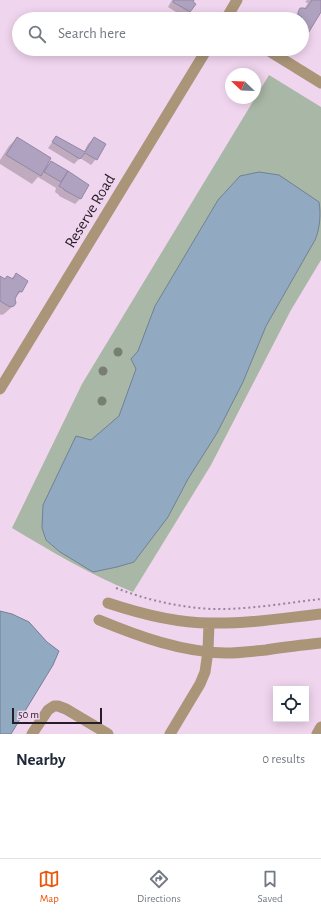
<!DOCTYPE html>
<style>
:root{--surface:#fff;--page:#f2f2f3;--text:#1f2937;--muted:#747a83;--line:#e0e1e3;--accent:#ea580c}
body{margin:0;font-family:"Alegreya Sans",sans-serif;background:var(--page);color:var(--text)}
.controls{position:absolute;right:12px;bottom:12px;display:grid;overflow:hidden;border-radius:0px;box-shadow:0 2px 10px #0003}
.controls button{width:36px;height:36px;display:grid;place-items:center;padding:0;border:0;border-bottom:1px solid var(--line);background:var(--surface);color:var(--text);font:20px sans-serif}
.compass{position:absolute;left:225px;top:68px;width:36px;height:36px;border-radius:50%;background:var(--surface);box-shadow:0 2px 10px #0003;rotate:293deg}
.scale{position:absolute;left:12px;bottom:10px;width:90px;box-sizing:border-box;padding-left:4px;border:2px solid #271d27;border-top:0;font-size:11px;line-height:14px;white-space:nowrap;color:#271d27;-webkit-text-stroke:3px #f0d5ee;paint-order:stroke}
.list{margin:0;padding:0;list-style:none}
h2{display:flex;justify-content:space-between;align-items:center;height:52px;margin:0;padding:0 16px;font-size:17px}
h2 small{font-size:13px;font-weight:400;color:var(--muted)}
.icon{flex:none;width:22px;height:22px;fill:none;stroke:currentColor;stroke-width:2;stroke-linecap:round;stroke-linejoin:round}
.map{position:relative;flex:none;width:321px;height:734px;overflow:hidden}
.search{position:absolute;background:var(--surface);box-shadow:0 2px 10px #0003;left:12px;right:12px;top:12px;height:44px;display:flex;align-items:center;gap:10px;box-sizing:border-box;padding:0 14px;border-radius:22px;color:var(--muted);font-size:15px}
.sheet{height:124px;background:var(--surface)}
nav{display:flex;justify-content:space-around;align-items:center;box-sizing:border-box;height:56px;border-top:1px solid var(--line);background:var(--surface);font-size:11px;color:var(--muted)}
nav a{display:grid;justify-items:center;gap:2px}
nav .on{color:var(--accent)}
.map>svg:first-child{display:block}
.green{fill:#a9b7a6}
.water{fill:#91aac2;stroke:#718094}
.shadow{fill:#0003}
.building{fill:#afa2c0;stroke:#9487a4}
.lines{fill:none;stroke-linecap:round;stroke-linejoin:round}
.path{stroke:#988597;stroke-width:2;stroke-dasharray:2 3;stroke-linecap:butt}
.minor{stroke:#aa9579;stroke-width:11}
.tertiary{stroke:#aa9579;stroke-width:11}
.tree{fill:#797e74}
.labels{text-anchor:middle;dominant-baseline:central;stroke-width:3;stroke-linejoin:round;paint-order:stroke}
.street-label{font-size:16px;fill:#271d27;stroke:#f0d5ee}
</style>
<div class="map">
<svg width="321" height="734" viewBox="0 0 321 734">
<rect width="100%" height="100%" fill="#f0d5ee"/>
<path class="green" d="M 269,75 L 321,107 L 321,260 L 291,310 L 211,465 L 133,592 C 90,575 51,551 12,528 L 82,384 Z"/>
<path class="water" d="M 259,172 L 279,175 L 319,202 C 321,213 320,229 315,240 L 266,326 L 243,382 L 217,433 L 188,479 L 168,517 L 134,562 L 117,567 L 93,572 L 60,552 L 46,540 L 42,528 L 43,505 L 76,436 L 91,440 L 119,416 L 136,369 L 131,359 L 138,351 L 155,306 L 218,200 L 240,176 Z
M 0,611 L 12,614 L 29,622 L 47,642 L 59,651 L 53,665 L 11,734 L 0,734 Z"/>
<path class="shadow" d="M 172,0 L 193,0 L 192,3 L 194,4 L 184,17 L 168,7 Z
M 307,0 L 321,0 L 321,11 L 302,40 L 302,19 L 292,19 L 301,9 L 304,9 L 308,3 L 305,2 Z
M 56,137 L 83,153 L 88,144 L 94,138 L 96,159 L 91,165 L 80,158 L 74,164 L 48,148 Z
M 17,138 L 46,167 L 51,162 L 88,185 L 80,199 L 75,204 L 59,196 L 59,195 L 55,192 L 56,188 L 38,177 L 32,184 L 0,164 L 0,160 L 9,146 Z
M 16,274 L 27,281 L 21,292 L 13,299 L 13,306 L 4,314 L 1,315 L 0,314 L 0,277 L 4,280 L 7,277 L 11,279 Z"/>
<path class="building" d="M 174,0 L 194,0 L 193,2 L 196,4 L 190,12 L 173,2 Z
M 312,0 L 321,0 L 321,12 L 304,40 L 302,39 L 302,19 L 300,19 L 302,17 L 299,15 L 298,12 L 300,8 L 304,8 L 306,9 Z
M 56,136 L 85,152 L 94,137 L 106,144 L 97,160 L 85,153 L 80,159 L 52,142 Z
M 17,137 L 51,158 L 41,176 L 6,155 Z
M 51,161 L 68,171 L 61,182 L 44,172 Z
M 68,171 L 89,185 L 81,199 L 64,190 L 64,189 L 59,186 Z
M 16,273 L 28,281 L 22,292 L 19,291 L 15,299 L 16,303 L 14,306 L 10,307 L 0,301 L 0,276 L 5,279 L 7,276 L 13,279 Z"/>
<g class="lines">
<path class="path" d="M 116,588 C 147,600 178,607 211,609 C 248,610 285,603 321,599"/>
<path class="minor" d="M 32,734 L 48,710 L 54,706 L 58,706 L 66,709 L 108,734
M 170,734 L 200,684 L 205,672 L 208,651
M 317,734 L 321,727"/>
<path class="tertiary" d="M 226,19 L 237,0
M 266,49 L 321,83
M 0,389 L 207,49
M 108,603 C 141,614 175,623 210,623 C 247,624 284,618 321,614
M 99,620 C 140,637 182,652 226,653 C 240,653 253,651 266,650 C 284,647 303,645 321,643
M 208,651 L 209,623"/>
</g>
<g class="tree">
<circle cx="118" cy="352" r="4.5"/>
<circle cx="103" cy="371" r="4.5"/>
<circle cx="102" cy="401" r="4.5"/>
</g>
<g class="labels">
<g class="street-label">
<text transform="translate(90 211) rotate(-59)">Reserve Road</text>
</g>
</g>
</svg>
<div class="controls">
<button><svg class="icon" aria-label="locate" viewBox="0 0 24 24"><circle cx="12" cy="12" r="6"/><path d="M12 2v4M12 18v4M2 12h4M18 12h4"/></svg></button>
</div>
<svg class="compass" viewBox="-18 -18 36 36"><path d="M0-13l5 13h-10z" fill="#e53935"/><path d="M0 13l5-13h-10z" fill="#747a83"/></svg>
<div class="scale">50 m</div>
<div class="search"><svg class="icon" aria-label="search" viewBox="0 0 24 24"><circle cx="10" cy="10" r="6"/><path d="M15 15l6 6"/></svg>Search here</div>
</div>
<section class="sheet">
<h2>Nearby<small>0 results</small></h2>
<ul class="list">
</ul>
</section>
<nav>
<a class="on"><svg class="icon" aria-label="map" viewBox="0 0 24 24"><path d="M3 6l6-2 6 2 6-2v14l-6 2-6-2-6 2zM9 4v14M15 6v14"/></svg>Map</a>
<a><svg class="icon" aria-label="directions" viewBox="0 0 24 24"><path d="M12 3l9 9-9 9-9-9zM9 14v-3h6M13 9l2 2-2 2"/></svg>Directions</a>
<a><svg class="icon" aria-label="saved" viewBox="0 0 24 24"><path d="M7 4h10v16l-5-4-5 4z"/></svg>Saved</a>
</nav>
